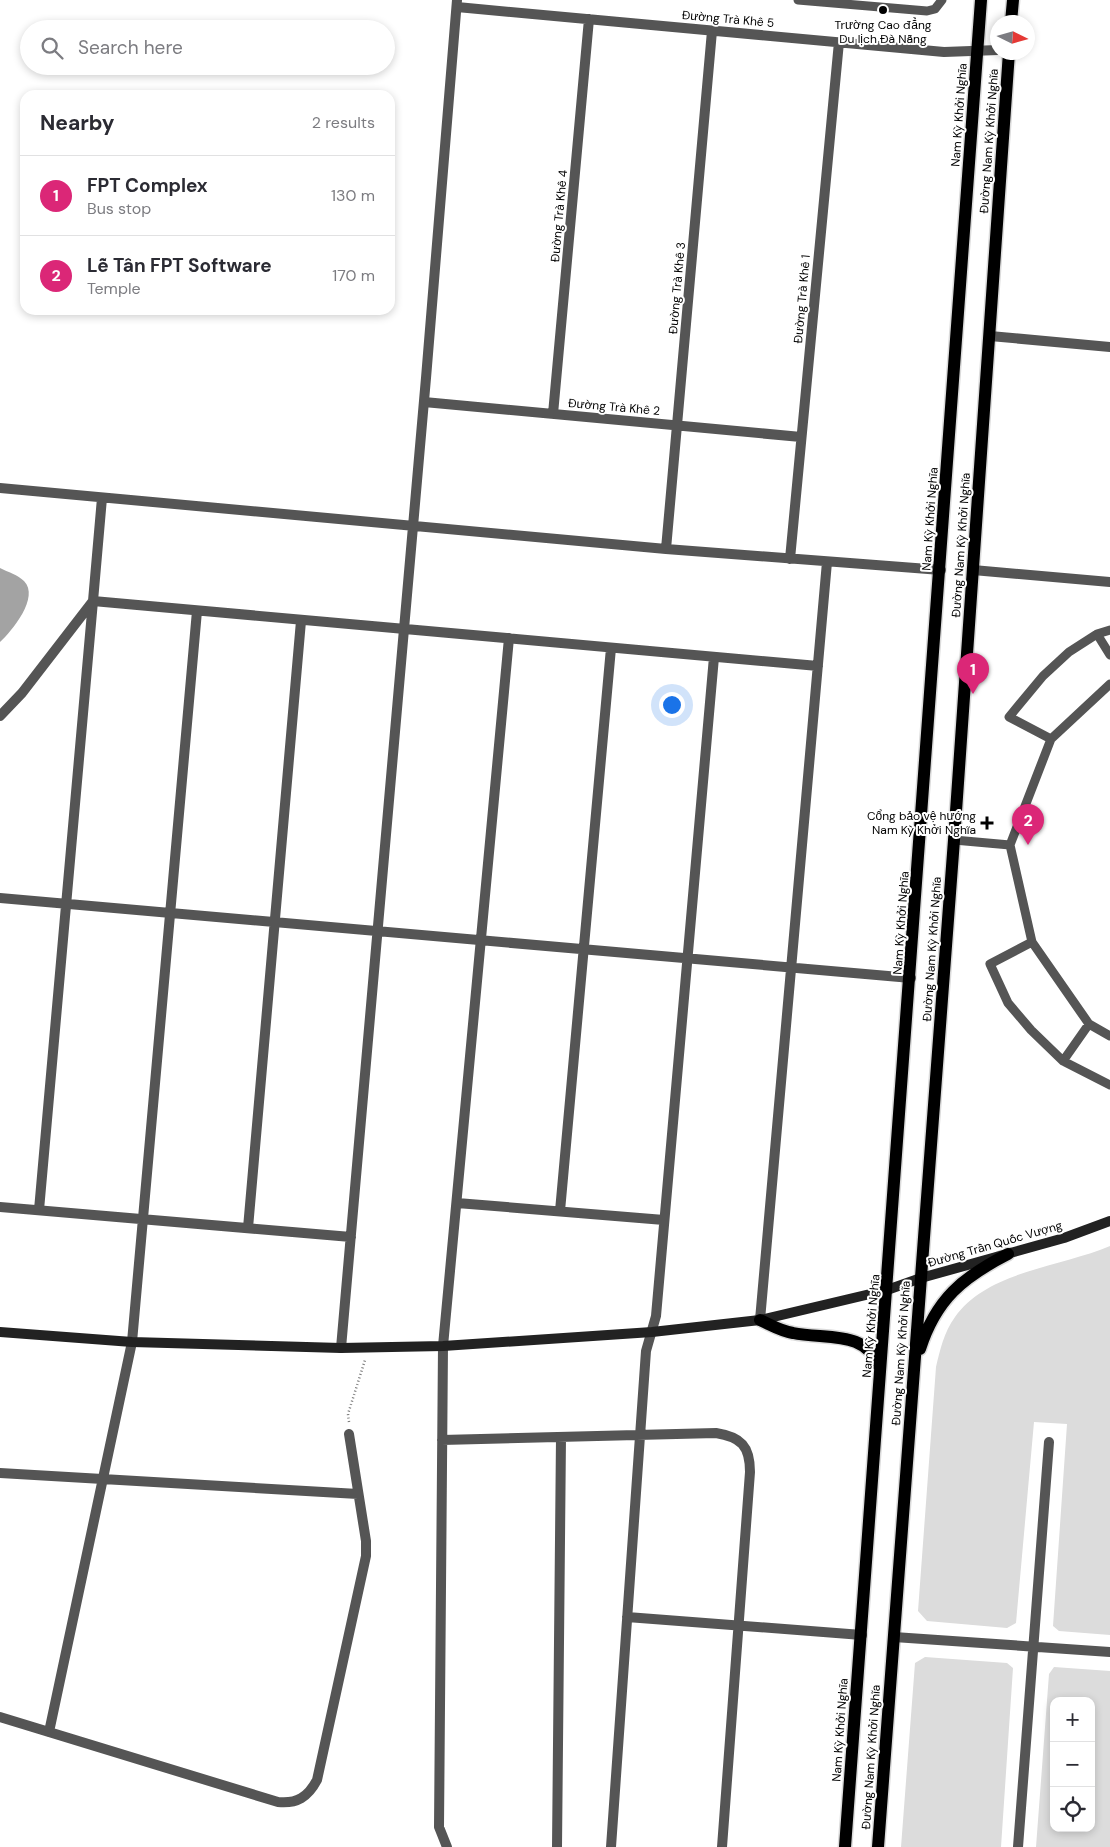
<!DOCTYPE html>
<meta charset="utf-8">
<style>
:root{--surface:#fff;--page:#f7f7f7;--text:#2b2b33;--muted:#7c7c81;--line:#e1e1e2;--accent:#db2777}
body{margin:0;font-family:"DM Sans",sans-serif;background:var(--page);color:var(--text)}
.controls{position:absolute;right:15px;bottom:15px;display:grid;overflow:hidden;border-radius:10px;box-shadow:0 2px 8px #0003}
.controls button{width:45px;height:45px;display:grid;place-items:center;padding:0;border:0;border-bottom:1px solid var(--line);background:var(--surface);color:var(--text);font:25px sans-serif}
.compass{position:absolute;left:990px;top:15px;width:45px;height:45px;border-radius:50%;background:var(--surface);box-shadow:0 2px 8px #0003;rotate:95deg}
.you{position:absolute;left:671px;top:704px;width:18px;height:18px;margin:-12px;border:4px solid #fff;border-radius:50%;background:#1a73e8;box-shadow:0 0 0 8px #1a73e833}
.badge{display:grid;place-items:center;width:32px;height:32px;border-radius:50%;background:var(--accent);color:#fff;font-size:16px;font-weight:700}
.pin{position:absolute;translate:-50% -41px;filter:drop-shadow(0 1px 2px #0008)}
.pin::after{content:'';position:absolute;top:26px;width:18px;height:15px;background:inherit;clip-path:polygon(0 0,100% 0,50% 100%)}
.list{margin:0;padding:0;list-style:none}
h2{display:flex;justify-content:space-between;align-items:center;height:65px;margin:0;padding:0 20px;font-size:21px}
h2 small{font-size:16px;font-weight:400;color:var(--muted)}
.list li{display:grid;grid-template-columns:32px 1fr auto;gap:15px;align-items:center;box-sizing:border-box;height:80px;padding:0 20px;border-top:1px solid var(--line)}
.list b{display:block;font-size:19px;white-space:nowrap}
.list p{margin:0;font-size:16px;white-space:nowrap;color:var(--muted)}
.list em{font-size:16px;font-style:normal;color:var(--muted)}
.icon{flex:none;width:28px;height:28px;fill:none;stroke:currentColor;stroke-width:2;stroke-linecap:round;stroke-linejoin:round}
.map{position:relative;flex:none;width:1110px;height:1847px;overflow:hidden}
.search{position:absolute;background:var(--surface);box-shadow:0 2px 8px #0003;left:20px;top:20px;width:375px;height:55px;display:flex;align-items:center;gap:12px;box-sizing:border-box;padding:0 18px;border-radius:28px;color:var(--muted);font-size:19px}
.panel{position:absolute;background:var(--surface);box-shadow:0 2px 8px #0003;left:20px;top:90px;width:375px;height:225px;border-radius:15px}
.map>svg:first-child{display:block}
.green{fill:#dcdcdc;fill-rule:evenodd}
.water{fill:#a3a3a3}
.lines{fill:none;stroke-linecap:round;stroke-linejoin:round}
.primary-casing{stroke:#dbdbdb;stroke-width:15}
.path{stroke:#777;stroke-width:2.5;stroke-dasharray:1 2.5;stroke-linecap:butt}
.lane{stroke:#555;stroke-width:9}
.street{stroke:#555;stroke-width:10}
.secondary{stroke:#222;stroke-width:10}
.primary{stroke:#000;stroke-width:12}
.poi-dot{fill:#000;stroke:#fff;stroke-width:2}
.labels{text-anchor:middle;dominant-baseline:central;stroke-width:4;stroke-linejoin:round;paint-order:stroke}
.street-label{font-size:12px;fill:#000;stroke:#fff}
.poi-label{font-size:12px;fill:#000;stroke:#fff}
</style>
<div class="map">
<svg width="1110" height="1847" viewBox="0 0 1110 1847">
<rect width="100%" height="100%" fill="#fff"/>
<path class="green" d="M 1110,1246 L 1110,1635 L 1059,1631 L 1053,1626 L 1067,1424 L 1034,1422 L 1016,1623 L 1007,1628 L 927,1621 L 918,1611 L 936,1367 C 940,1350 944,1332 955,1317 C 987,1271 1061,1267 1110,1246 Z
M 925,1657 L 1007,1663 L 1013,1668 L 1001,1847 L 901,1847 L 915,1663 Z
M 1054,1667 L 1110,1671 L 1110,1847 L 1036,1847 L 1049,1674 ZM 1054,1701 L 1091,1701 L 1091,1828 L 1054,1828 Z"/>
<path class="water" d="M 0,568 C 8,572 18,575 24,581 C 40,597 12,631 0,642 Z"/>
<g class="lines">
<defs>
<path id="primary" d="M 1011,22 L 1013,0
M 760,1320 C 771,1325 781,1331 793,1333 C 826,1340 866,1329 880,1368
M 920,1349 C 936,1299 963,1277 1008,1254
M 845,1847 L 981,0
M 878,1847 L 954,840 L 1009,52"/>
</defs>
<use href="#primary" class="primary-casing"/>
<path class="path" d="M 349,1422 L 348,1414 L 365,1360"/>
<path class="lane" d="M 798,0 L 927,11 L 935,9 L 942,0
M 1110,630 L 1097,634 L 1110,655
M 1110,684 L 1051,739 L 1010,845 L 1032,942 L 1089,1024 L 1110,1036
M 1051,739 L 1009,717 L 1043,676 L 1069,652 L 1097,634
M 954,840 L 1010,845
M 1032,942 L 990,964 L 1008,1003 L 1031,1030 L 1063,1061
M 1089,1024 L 1063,1061 L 1110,1085"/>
<path class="street" d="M 457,7 L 944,52 L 998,50
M 990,336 L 1110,347
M 424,402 L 801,437
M 553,414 L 589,19
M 0,488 L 666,549 L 941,570
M 666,549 L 712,31
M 790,559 L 839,42
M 973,570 L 1110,582
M 0,716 L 22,693 L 93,601 L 102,498
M 0,898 L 911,978
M 457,1203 L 664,1220
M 0,1207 L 351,1237
M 39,1210 L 93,601 L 818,666
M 560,1211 L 611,648
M 248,1228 L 301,621
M 760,1320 L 827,562
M 341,1348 L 426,378 L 457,0
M 442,1440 L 716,1433 C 741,1437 750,1446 750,1472 L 722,1847
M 0,1473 L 358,1494
M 627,1617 L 862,1635
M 894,1637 L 1110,1652
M 0,1717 L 278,1802 C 297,1804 308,1797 317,1780 L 366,1556 L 366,1541 L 349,1434
M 49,1732 L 132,1342 L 197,611
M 447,1847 L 439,1827 L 443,1346 L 509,638
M 557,1847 L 561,1437
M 611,1847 L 646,1351 L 656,1316 L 714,657
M 1018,1847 L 1049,1442"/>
<path class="secondary" d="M 0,1332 L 132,1342 L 341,1348 L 443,1346 L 652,1332 L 760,1320 L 887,1290 L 921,1278 L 1064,1238 L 1110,1221"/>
<use href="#primary" class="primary"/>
</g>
<g class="poi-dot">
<circle cx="883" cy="10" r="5"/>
<path d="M984.5 815.5h5v5h5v5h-5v5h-5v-5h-5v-5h5z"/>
</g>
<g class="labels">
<g class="street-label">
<text transform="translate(728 19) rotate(5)">Đường Trà Khê 5</text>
<text transform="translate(959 115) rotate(-86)">Nam Kỳ Khởi Nghĩa</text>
<text transform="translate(989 141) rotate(-86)">Đường Nam Kỳ Khởi Nghĩa</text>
<text transform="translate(559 216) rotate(-85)">Đường Trà Khê 4</text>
<text transform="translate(677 288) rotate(-85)">Đường Trà Khê 3</text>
<text transform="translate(802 299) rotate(-85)">Đường Trà Khê 1</text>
<text transform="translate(614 407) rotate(5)">Đường Trà Khê 2</text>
<text transform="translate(930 519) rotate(-86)">Nam Kỳ Khởi Nghĩa</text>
<text transform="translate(961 545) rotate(-86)">Đường Nam Kỳ Khởi Nghĩa</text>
<text transform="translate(901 923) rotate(-86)">Nam Kỳ Khởi Nghĩa</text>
<text transform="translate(932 949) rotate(-86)">Đường Nam Kỳ Khởi Nghĩa</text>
<text transform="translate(995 1244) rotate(-16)">Đường Trần Quốc Vượng</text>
<text transform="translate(871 1326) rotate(-85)">Nam Kỳ Khởi Nghĩa</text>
<text transform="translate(901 1353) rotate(-86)">Đường Nam Kỳ Khởi Nghĩa</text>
<text transform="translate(840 1730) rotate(-86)">Nam Kỳ Khởi Nghĩa</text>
<text transform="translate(871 1757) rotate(-86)">Đường Nam Kỳ Khởi Nghĩa</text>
</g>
<g class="poi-label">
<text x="883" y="25">Trường Cao đẳng<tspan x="883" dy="14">Du lịch Đà Nẵng</tspan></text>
<text x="976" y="816" text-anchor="end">Cổng bảo vệ hướng<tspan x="976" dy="14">Nam Kỳ Khởi Nghĩa</tspan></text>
</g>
</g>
</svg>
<div class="controls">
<button>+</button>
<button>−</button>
<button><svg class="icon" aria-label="locate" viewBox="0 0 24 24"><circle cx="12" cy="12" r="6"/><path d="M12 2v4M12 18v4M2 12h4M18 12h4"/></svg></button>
</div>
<svg class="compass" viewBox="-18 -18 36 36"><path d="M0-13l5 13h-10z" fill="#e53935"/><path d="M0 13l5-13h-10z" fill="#7c7c81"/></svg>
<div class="you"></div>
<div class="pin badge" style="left:973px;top:694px">1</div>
<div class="pin badge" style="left:1028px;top:845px">2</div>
<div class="search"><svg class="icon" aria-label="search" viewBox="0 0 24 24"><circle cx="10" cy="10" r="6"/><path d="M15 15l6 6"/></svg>Search here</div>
<section class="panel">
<h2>Nearby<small>2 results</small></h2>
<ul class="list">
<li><span class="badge">1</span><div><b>FPT Complex</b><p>Bus stop</p></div><em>130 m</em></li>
<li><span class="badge">2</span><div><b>Lễ Tân FPT Software</b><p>Temple</p></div><em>170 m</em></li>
</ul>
</section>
</div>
